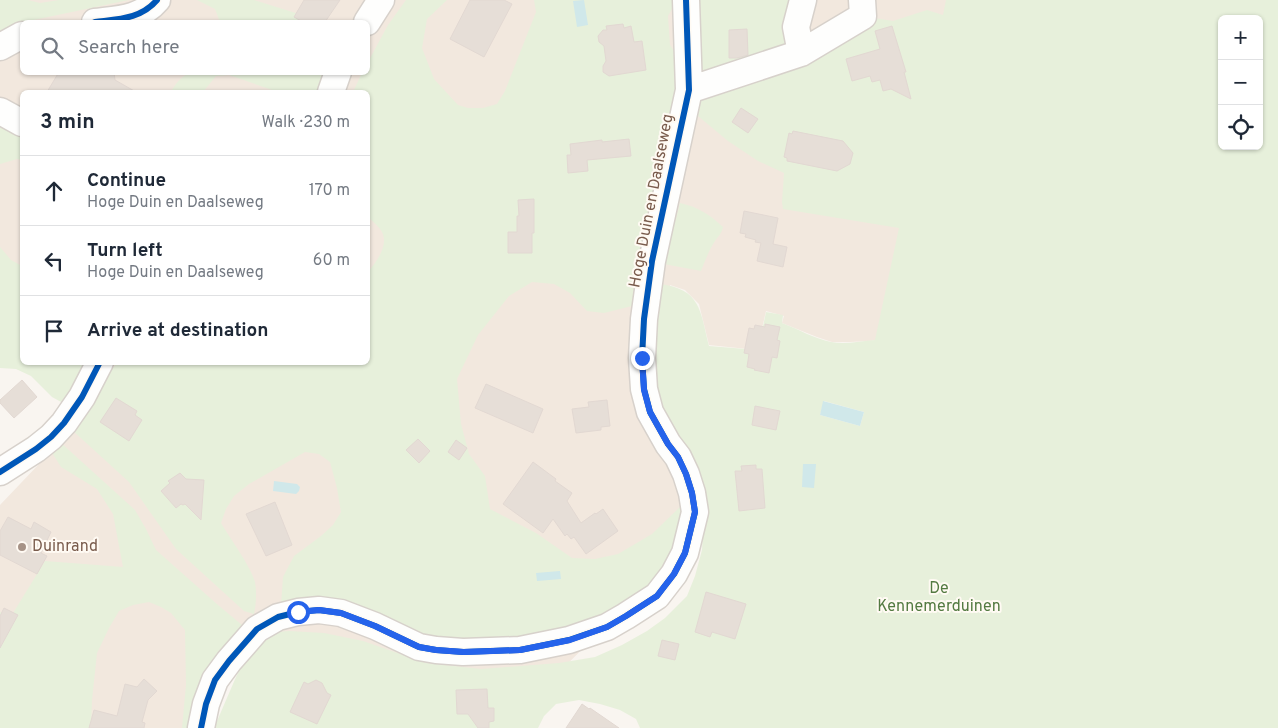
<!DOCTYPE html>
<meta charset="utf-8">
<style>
:root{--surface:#fff;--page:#f6f6f7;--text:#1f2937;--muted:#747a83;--line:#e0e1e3}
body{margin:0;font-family:Overpass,sans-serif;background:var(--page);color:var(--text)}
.controls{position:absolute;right:15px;top:15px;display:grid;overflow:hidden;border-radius:8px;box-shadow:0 1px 4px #0004}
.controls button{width:45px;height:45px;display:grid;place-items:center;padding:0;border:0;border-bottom:1px solid var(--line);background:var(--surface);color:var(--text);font:25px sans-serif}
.stop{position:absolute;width:15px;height:15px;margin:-11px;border:4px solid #2563eb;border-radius:50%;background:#fff}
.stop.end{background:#2563eb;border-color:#fff;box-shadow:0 1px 5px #0008}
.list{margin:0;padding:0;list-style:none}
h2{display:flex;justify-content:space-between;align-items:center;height:65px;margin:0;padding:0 20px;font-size:21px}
h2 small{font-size:16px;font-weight:400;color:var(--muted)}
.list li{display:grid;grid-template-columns:32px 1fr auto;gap:15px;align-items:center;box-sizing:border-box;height:70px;padding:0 20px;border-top:1px solid var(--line)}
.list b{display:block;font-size:19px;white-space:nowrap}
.list p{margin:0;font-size:16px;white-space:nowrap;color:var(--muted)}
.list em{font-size:16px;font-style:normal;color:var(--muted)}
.icon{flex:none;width:28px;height:28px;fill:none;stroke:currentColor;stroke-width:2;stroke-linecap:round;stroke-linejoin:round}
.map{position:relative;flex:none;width:1278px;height:728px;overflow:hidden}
.search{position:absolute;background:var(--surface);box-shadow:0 1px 4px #0004;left:20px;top:20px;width:350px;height:55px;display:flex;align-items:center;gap:12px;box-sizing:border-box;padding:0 18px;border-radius:8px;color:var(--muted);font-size:19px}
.panel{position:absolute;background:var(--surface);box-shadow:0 1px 4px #0004;left:20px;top:90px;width:350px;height:275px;border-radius:8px}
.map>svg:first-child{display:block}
.residential{fill:#f2e8de;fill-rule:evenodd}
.green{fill:#e7f0db;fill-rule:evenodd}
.water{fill:#d0e8ea}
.building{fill:#e6ded7;stroke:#e2d8d2}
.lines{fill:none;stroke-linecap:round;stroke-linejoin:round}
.minor-casing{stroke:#d7d1cb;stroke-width:29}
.minor{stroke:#fefefd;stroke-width:26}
.cycleway-casing{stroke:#fffaf3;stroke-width:9}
.cycleway{stroke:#0057b8;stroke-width:6}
.route{stroke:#2563eb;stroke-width:6}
.poi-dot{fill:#a69286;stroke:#fffaf3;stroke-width:2}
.labels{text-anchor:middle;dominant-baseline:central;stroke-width:4;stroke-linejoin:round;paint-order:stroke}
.street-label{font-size:16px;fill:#7a5c4d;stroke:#fffaf3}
.poi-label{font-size:16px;fill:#7a5c4d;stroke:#fffaf3;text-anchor:start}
.park-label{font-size:16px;fill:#537a41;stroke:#fffaf3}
</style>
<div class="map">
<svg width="1278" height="728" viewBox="0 0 1278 728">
<rect width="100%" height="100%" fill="#f9f5f0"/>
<path class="residential" d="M 0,0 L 960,0 L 886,340 L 850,342 L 832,342 L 817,337 L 782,323 L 784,316 L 766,311 L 757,350 L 709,345 L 699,304 L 685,290 L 670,285 L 662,344 L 705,527 L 503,728 L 466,728 L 197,660 L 185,728 L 75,728 L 0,645 L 0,505 L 60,442 L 84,424 L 33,363 L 368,362 L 368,92 L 22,92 L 22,327 L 0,290 ZM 22,22 L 368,22 L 368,72 L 22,72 Z"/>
<path class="green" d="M 0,0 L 28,0 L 40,3 L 59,0 L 129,0 L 24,22 L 0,33 Z
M 197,0 L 254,0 L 302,15 L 316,22 L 220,22 L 215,9 Z
M 406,0 L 447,0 L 427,19 L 422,48 L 434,79 L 458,105 L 468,108 L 483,108 L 497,104 L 505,91 L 536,12 L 534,0 L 677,0 L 668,16 L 670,45 L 681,61 L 666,152 L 632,306 L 604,313 L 587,311 L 570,293 L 554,284 L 532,282 L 509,296 L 478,335 L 457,379 L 461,424 L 469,454 L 485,476 L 490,509 L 536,533 L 572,558 L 595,559 L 618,554 L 652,534 L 681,506 L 683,524 L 666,582 L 605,627 L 478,646 L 281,605 L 283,577 L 294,556 L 321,536 L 333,525 L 341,512 L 337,488 L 330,462 L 319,454 L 305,452 L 249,484 L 234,496 L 226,509 L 221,523 C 231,540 250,565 255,582 C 257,593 256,604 254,614 L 244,611 L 176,549 L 129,482 L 72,430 L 101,383 L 117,363 L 368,362 L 368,272 C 376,262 389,246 382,232 C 379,226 372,221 368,217 L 368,92 L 353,92 L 362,73 L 368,72 L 368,62 L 388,25 Z
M 700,0 L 795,0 L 789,46 L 702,75 Z
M 946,0 L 1278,0 L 1278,728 L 640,728 L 636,719 L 620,710 L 600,704 L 579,700 L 556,704 L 544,716 L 538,728 L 214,728 L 236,677 L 247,655 L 261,641 L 277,632 L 289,631 L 324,633 L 363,641 L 426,663 L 481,669 L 559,663 L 595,657 L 622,645 L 647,631 L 665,618 L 687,596 L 695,576 L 702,550 L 705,492 L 653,397 L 659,284 C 701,289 700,310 709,346 L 758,350 L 766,312 L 783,315 L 782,323 C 798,329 815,339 831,342 C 845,345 861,341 875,340 L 899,228 L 783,209 L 782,202 L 784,173 L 758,161 L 728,141 L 698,116 L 701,93 L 868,17 L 893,21 L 927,10 L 943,15 ZM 1222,19 L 1259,19 L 1259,146 L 1222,146 ZM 824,401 L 864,412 L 860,426 L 820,415 Z
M 189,73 L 323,73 L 318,92 L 278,92 L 229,75 L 216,76 L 203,92 L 171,92 C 175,84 181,77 189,73 Z
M 0,125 L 22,136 L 22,160 L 17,159 L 0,164 Z
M 680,203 C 698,207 709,214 723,227 C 721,235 719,235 715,241 C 709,250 705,261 701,271 L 664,264 Z
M 0,247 L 11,260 L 22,266 L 22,362 L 87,363 L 63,403 L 52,397 L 31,376 L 16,369 L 0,368 Z
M 60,442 L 135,510 L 146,529 L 156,550 L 218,605 L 242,625 L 227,644 L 193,728 L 182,728 L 186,685 L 185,630 L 171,613 L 161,607 L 149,602 L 133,605 L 119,611 L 109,628 L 97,653 L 92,700 L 91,728 L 0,728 L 0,612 L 10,618 L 45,561 L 123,567 L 113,514 L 97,489 L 61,467 L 51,451 Z"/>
<path class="water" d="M 584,0 L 588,25 L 577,27 L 573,1 Z
M 823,401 L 864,412 L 860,426 L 820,415 Z
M 803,464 L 816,464 L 814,488 L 802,487 Z
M 274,481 L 297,484 L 300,487 L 299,491 L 296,494 L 273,491 Z
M 560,571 L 561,579 L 537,581 L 536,573 Z"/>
<path class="building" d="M 304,0 L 340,0 L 325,22 L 303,22 L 294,17 Z
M 470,0 L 504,0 L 512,4 L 484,57 L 450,39 Z
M 623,24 L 624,28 L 631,26 L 634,42 L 642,41 L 646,70 L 609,76 L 603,72 L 603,66 L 606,61 L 604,46 L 599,42 L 598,36 L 603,30 L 607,30 L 606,26 Z
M 892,26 L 906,72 L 904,72 L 911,99 L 891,89 L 883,91 L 880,80 L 872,82 L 870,76 L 852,81 L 846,59 L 880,49 L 875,31 Z
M 747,29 L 748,55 L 737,58 L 729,58 L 729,30 Z
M 59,72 L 114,72 L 115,80 L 136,92 L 47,92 Z
M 741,108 L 758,119 L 748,133 L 732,122 Z
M 793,131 L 843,141 L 853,153 L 850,164 L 837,171 L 787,161 L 787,158 L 784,157 L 789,133 L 792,134 Z
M 629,139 L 631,156 L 587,160 L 588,171 L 568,173 L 567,155 L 571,155 L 570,144 L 602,140 L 602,142 Z
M 534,199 L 534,233 L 532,233 L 532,253 L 508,253 L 508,232 L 517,232 L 517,216 L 519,216 L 518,200 Z
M 744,211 L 778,218 L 773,244 L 787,247 L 783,267 L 757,261 L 761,243 L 755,242 L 756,240 L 745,237 L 746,234 L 740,233 Z
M 765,324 L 780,327 L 777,340 L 780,341 L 777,358 L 772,357 L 769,373 L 754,370 L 755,369 L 747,367 L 749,354 L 744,353 L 749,328 L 754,329 L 755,325 L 765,327 Z
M 22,380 L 37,397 L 14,418 L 0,403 L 0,400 Z
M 486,384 L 543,409 L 533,433 L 475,408 Z
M 116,398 L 137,411 L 135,415 L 142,420 L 129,441 L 100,422 Z
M 607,400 L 610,426 L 601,427 L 601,430 L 576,433 L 572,409 L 589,407 L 588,402 Z
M 755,406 L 780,411 L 776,430 L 752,425 Z
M 418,439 L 430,451 L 419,463 L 406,450 Z
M 456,440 L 467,448 L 459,460 L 448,452 Z
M 533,462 L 556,479 L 555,481 L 572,493 L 567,501 L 581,523 L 595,513 L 596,514 L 603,509 L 618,531 L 586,554 L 574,537 L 571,539 L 567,534 L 565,536 L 553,519 L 543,533 L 503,504 Z
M 756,465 L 756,469 L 762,469 L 765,508 L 739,511 L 735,471 L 742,471 L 741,466 Z
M 180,473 L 186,479 L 204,480 L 201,520 L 185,504 L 183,505 L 181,504 L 176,508 L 161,491 L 170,483 L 168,481 Z
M 275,502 L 292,545 L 266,556 L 246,514 Z
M 8,517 L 31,529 L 34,522 L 51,532 L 41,553 L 47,556 L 37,574 L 0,555 L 0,531 Z
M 706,592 L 746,604 L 735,639 L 712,632 L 710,637 L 695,632 Z
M 4,608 L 18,615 L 0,648 L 0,616 Z
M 662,640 L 679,644 L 675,660 L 658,656 Z
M 144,679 L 157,691 L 148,700 L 142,722 L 145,723 L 144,728 L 89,728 L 94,710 L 117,716 L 125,684 L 137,687 Z
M 316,680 L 322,683 L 327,693 L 331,695 L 317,724 L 290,712 L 304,682 L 308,684 Z
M 487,689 L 488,708 L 494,708 L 494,721 L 489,722 L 489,728 L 478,728 L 468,714 L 457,714 L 456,690 Z
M 582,704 L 589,709 L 590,708 L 619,728 L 566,728 Z"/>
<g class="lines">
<defs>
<path id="minor" d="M 95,22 C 118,19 141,19 157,0
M 367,22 L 381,0
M 0,47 L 22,35
M 801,53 L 796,27 L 803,0
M 689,90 L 801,53 L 863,16 L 862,0
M 331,92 L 338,72
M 0,111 L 22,123
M 0,472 L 36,449 L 51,437 L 64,423 L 82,397 L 100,362
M 201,728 L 206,704 L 215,680 L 229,661 L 257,629 L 278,617 L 298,612 L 319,610 L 341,613 L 375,626 L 419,647 L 436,650 L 463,652 L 520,650 L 569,640 L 607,627 L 626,616 L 657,596 L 674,574 L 685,553 L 695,512 L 692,493 L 686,474 L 678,457 L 668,444 L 650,412 L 644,389 L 642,358 L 644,319 L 652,261 L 689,90 L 686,0"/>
</defs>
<use href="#minor" class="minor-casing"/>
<use href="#minor" class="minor"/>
<defs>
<path id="cycleway" d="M 95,22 C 118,19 141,19 157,0
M 0,472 L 36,449 L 51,437 L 64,423 L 82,397 L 100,362
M 201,728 L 206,704 L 215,680 L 229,661 L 257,629 L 278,617 L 298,612 L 319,610 L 341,613 L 375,626 L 419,647 L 436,650 L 463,652 L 520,650 L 569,640 L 607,627 L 626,616 L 657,596 L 674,574 L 685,553 L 695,512 L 692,493 L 686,474 L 678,457 L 668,444 L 650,412 L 644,389 L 642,358 L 644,319 L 652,261 L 689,90 L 686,0"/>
</defs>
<use href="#cycleway" class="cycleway-casing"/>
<use href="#cycleway" class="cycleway"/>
</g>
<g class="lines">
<path class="route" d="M 298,612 L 319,610 L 341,613 L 375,626 L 419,647 L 436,650 L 464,652 L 493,651 L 520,650 L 570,640 L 607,627 L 626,616 L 657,596 L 674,574 L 685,553 L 695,512 L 692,493 L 686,474 L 678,457 L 668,444 L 650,412 L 644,390 L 642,358"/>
</g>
<circle class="poi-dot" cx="22" cy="547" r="5"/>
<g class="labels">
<g class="street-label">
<text transform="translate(652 201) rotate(-79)">Hoge Duin en Daalseweg</text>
</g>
<g class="poi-label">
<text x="32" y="547">Duinrand</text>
</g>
<g class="park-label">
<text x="939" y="589">De<tspan x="939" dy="18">Kennemerduinen</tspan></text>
</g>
</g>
</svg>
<div class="controls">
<button>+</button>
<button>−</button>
<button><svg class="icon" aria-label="locate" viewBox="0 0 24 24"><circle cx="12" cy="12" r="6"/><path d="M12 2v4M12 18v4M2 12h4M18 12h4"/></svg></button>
</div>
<div class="stop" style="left:298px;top:612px"></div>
<div class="stop end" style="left:642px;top:358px"></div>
<div class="search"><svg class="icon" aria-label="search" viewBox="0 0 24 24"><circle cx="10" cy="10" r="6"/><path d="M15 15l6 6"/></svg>Search here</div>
<section class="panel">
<h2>3 min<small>Walk · 230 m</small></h2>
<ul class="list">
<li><svg class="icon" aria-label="ahead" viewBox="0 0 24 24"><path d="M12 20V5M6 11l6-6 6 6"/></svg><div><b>Continue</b><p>Hoge Duin en Daalseweg</p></div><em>170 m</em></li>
<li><svg class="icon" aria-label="left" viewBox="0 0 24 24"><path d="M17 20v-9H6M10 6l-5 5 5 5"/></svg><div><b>Turn left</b><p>Hoge Duin en Daalseweg</p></div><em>60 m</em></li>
<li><svg class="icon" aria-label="arrive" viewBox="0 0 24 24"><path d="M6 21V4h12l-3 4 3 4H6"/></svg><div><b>Arrive at destination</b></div></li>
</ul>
</section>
</div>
